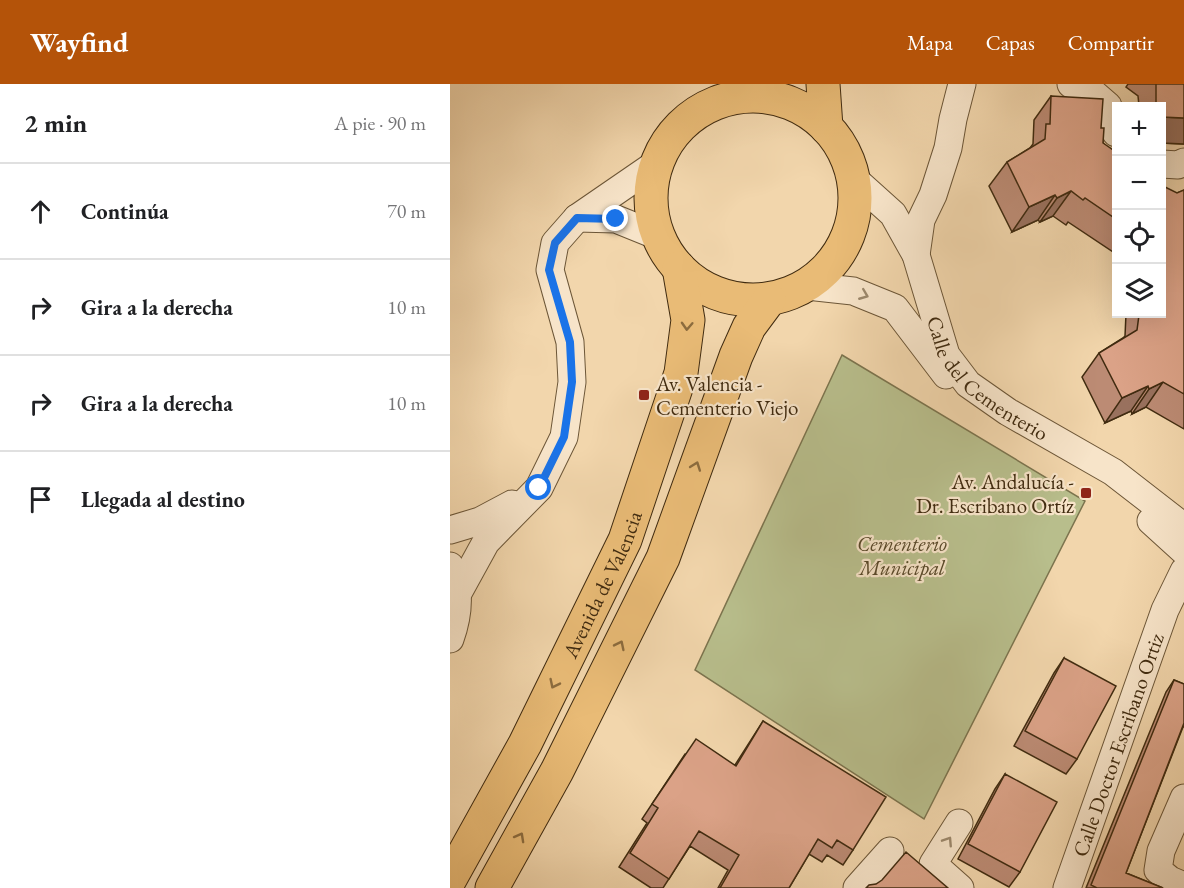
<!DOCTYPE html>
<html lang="es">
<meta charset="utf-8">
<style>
:root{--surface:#fff;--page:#f6f6f6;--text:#202124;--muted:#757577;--line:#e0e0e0;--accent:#b45309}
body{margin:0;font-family:"EB Garamond",serif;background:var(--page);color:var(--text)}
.controls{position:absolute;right:18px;top:18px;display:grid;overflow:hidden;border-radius:0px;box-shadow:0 6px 24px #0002}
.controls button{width:54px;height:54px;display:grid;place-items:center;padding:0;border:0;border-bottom:2px solid var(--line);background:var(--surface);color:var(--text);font:30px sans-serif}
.stop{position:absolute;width:18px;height:18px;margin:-14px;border:4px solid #1a73e8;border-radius:50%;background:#fff}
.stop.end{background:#1a73e8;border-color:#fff;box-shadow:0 2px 6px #0008}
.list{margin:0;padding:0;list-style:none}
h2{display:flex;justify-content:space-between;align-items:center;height:78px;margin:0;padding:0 24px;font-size:26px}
h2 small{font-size:20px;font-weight:400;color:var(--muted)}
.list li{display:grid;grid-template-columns:39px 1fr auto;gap:18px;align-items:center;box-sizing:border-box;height:96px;padding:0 24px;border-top:2px solid var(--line)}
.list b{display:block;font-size:22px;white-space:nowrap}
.list em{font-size:20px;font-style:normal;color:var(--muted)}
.icon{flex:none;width:33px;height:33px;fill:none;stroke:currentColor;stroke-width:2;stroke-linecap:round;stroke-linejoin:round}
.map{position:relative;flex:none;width:734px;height:804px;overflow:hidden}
header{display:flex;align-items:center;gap:36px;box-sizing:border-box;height:84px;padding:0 30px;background:var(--accent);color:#fff}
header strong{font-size:28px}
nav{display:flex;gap:33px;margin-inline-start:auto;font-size:21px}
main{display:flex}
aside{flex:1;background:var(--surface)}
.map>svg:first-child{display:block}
.green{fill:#b8be8c;stroke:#7c744e;stroke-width:1.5}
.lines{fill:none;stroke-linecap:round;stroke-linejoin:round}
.street-casing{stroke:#6c5637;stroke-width:29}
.highway-casing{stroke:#402b10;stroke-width:35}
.street{stroke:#f7e4c9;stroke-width:27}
.highway{stroke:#e9bb76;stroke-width:33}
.wall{fill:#bc8b74;stroke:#402b10;stroke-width:1.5}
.shaded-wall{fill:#99715e;stroke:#402b10;stroke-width:1.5}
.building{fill:#dba287;stroke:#402b10;stroke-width:1.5}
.oneway{stroke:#9c886c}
.oneway2{stroke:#8c6c3e}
.route{stroke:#1a73e8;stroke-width:8}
.poi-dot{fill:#8f2418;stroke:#f7e4c9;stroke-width:2}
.labels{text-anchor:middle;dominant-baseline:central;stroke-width:4.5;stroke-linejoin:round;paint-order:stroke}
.street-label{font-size:21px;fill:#402b10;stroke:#f7e4c9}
.poi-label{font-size:21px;fill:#402b10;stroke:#f7e4c9;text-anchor:start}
.park-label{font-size:21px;font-style:italic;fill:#584829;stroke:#f7e4c9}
</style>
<header>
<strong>Wayfind</strong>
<nav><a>Mapa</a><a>Capas</a><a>Compartir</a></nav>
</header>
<main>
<aside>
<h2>2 min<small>A pie · 90 m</small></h2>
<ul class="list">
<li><svg class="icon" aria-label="ahead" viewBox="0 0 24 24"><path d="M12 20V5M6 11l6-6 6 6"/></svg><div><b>Continúa</b></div><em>70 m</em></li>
<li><svg class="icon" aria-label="right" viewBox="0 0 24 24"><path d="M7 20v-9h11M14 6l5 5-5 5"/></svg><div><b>Gira a la derecha</b></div><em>10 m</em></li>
<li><svg class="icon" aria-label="right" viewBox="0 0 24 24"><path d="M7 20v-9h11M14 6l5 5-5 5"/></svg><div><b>Gira a la derecha</b></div><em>10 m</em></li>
<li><svg class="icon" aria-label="arrive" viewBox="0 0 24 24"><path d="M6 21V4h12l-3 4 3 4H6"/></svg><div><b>Llegada al destino</b></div></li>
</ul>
</aside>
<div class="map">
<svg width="734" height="804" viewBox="0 0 734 804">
<rect width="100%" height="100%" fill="#f2d6ac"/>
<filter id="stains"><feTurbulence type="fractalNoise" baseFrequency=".00333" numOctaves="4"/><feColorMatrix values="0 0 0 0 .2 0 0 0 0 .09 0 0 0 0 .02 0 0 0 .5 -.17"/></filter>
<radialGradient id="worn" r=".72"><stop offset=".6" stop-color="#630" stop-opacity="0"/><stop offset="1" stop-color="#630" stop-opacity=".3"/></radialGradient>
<path class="green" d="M 392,271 L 635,417 L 474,735 L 245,586 Z"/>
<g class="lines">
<defs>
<g id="street">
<path d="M 621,0 L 642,8 L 658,22 L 666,49"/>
<path d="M 712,80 L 728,81 L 734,78"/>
<path id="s1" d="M 403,94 L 443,130 L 466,171 L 496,271 L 518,300 L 558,328 L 663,388 L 734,443"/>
<path d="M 127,134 L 166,135 L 208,152"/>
<path d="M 466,171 L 471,136 L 483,111 L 498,64 L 503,35 L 512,0"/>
<path d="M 357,202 L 403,207 L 445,224 L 496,291"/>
<path d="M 701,437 L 734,467"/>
<path d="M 0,446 L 30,437 L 62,420"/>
<path d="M 0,482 C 11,506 9,530 0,555"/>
<path d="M 8,509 L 36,458 L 89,404 L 114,353 L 122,298 L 120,258 L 100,186 L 105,159 L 127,134 L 207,79"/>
<path d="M 734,714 L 711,767 L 708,786 L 720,796 L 734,802"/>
<path d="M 509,739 L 483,780 L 510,804"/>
<path d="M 407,804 L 440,767"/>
<path id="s2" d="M 617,804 L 715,526 L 734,487"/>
</g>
<g id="highway">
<path d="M 373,0 L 376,43"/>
<circle cx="303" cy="114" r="102"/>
<path id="s3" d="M 0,795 L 75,660 L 175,456 L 231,289 L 238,236 L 229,184"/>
<path d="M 42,804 L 107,687 L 213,474 L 286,272 L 299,243 L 319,216"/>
</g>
</defs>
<use href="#street" class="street-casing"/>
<use href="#highway" class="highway-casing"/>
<use href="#street" class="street"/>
<use href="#highway" class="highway"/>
</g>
<path class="wall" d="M 678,0 L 734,0 L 734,60 L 711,59 L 711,22 L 689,22 L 688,12 L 676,3 Z
M 601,12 L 651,44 L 653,59 L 666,73 L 666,175 L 664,173 L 666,170 L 618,138 L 616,141 L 603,132 L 590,138 L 588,136 L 562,148 L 539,102 L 557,78 L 580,64 L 583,60 L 584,36 Z
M 734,106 L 734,345 L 696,323 L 682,330 L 681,327 L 655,339 L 632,293 L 649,269 L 673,254 L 675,252 L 676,230 L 711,230 L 727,109 Z
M 614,574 L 627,675 L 616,690 L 564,662 L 604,589 Z
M 724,596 L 734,600 L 734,643 L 733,643 L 676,789 L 713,804 L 636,804 L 716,608 Z
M 313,637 L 403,766 L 393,781 L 377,771 L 372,778 L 359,770 L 339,804 L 268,804 L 278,786 L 240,762 L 213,804 L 201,804 L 169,783 L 197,739 L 192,735 L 235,670 L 285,681 Z
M 555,690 L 570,788 L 559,803 L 508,775 L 545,705 Z"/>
<path class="shaded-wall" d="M 711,33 L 734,34 L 734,60 L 711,59 Z
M 621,107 L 603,132 L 590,138 L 607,114 Z
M 605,111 L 588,136 L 562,148 L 579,123 Z
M 713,298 L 696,323 L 682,330 L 699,305 Z
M 698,302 L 681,327 L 655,339 L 672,314 Z"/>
<path class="building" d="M 706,0 L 734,0 L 734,34 L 711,33 L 711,22 L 706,22 Z
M 601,12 L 653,15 L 651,44 L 654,44 L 653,59 L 666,68 L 664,71 L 666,73 L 666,135 L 635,114 L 633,116 L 621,107 L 607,114 L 605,111 L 579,123 L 557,78 L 595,55 L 596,40 L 600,40 Z
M 711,101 L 727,109 L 734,106 L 734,310 L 713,298 L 699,305 L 698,302 L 672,314 L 649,269 L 687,246 L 689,231 L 692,231 L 692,230 L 711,230 Z
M 614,574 L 666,602 L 627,675 L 575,647 Z
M 724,596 L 734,600 L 734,639 L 676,789 L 713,804 L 647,804 L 641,801 Z
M 313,637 L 436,713 L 403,766 L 387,756 L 382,764 L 368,755 L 339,804 L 270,804 L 289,771 L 249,747 L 219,795 L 180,769 L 208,724 L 202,720 L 246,655 L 286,682 Z
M 555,690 L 607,718 L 570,788 L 518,760 Z
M 456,768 L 498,804 L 416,804 L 419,801 L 426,800 L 432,796 Z"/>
<defs><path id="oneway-chevron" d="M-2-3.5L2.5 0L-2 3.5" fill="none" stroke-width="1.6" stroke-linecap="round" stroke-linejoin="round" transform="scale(1.5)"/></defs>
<g class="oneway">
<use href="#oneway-chevron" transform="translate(414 211) rotate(22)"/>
<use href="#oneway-chevron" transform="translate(498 757) rotate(-57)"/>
</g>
<g class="oneway2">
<use href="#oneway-chevron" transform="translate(237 242) rotate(93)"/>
<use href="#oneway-chevron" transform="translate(246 382) rotate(-70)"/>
<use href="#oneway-chevron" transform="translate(170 561) rotate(-64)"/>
<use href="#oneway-chevron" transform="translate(104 600) rotate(116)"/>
<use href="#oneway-chevron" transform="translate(70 753) rotate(-61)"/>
</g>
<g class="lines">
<path class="route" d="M 89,404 L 114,353 L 122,298 L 120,258 L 99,186 L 105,159 L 127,134 L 166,135"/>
</g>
<g class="poi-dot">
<rect x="188" y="305" width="12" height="12" rx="3"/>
<rect x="630" y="403" width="12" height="12" rx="3"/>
</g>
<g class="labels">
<g class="street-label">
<text stroke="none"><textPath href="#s1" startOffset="250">Calle del Cementerio</textPath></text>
<text stroke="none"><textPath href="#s3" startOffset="332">Avenida de Valencia</textPath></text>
<text stroke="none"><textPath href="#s2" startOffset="152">Calle Doctor Escribano Ortiz</textPath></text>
</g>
<g class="poi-label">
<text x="206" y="299">Av. Valencia -<tspan x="206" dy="24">Cementerio Viejo</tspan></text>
<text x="624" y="397" text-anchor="end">Av. Andalucía -<tspan x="624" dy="24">Dr. Escribano Ortíz</tspan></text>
</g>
<g class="park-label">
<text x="452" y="459">Cementerio<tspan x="452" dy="24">Municipal</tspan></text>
</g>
</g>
<rect width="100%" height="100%" filter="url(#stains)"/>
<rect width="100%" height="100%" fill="url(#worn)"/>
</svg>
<div class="controls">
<button>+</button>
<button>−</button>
<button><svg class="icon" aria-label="locate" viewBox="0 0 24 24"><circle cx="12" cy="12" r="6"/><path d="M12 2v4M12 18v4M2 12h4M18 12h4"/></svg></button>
<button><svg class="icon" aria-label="layers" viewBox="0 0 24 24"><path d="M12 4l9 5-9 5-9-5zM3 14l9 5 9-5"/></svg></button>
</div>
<div class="stop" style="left:89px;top:404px"></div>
<div class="stop end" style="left:166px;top:135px"></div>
</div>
</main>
